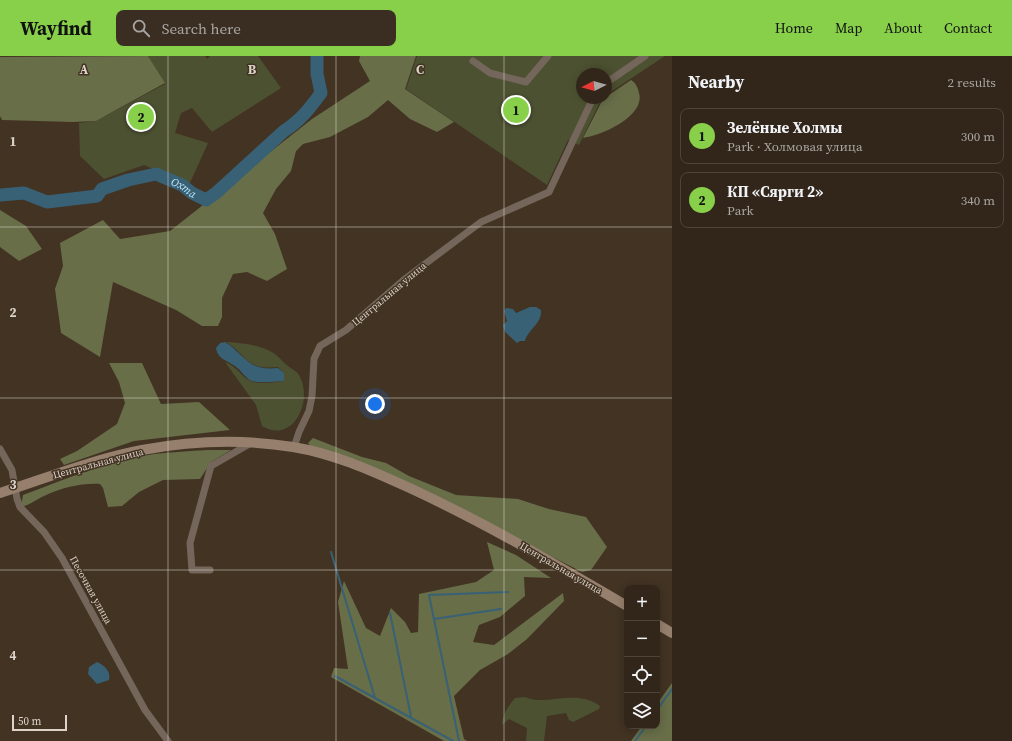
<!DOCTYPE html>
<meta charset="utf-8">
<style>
:root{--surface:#32261a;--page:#3a2e23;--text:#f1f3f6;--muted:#a8a5a2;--line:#4d4339;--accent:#88cf4a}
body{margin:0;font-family:"Source Serif 4",serif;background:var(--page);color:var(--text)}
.controls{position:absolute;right:12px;bottom:12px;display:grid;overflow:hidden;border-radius:8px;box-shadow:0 2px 10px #0003}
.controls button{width:36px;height:36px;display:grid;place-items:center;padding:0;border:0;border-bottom:1px solid var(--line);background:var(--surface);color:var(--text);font:20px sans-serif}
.compass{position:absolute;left:576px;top:12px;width:36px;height:36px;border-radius:50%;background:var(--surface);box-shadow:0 2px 10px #0003;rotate:264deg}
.scale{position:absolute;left:12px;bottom:10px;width:55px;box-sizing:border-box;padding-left:4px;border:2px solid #ddd3c9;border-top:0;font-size:11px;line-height:14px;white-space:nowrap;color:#ddd3c9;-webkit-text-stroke:3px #423323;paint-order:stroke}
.you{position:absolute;left:375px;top:348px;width:14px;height:14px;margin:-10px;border:3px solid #fff;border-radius:50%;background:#1a73e8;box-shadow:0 0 0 6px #1a73e833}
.badge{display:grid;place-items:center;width:26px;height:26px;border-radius:50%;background:var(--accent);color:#111;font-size:13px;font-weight:700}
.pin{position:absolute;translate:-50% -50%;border:2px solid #fff;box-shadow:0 1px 4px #0006}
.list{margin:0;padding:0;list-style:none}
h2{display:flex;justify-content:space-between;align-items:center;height:52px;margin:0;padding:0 16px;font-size:17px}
h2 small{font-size:13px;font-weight:400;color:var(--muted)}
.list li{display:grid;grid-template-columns:26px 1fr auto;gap:12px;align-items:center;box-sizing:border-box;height:56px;margin:0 8px 8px;padding:0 8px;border:1px solid var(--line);border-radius:8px}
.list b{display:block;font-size:15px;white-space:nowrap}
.list p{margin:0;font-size:13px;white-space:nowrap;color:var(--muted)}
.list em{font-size:13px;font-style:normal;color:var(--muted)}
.icon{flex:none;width:22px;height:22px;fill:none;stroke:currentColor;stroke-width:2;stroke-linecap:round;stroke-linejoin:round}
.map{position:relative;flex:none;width:672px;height:685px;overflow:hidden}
header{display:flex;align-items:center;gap:24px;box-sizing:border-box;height:56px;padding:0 20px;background:var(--accent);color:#111}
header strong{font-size:19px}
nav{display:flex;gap:22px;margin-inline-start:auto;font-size:14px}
.search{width:280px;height:36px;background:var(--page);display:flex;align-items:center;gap:10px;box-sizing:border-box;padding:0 14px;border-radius:8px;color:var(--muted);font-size:15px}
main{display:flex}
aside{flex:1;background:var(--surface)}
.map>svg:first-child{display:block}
.green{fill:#4c5131}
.forest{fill:#686e48}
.water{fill:#386176}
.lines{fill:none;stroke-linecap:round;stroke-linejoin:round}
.stream{stroke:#386176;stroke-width:2}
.river{stroke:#386176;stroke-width:13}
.street{stroke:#74665a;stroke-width:7}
.secondary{stroke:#96806d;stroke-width:10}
.grid{fill:none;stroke:#ddd3c9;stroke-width:1;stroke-opacity:0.55}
.labels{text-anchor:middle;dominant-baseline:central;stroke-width:3;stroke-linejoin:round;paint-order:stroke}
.street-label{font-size:10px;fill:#ddd3c9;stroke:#423323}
.water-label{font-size:11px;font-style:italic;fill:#c0e9ff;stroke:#423323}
.grid-label{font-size:13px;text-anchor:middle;font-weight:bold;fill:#ddd3c9;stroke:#423323;stroke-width:3;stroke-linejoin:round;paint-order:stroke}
</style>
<header>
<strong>Wayfind</strong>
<div class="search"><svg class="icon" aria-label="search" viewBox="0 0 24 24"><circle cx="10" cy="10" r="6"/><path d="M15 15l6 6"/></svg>Search here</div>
<nav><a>Home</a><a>Map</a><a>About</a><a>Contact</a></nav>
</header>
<main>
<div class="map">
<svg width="672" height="685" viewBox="0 0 672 685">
<rect width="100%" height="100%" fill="#423323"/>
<path class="green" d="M 148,0 L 205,0 L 207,3 L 210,0 L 258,0 L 281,32 L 212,76 L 192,52 L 181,57 L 175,77 L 208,87 L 189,129 L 144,109 L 104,123 L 80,100 L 79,67 L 96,65 L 165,28 Z
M 417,0 L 665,0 L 606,39 L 606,18 L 582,18 L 582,42 L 602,42 L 579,89 L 568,84 L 547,129 L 406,33 Z
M 226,286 C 242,287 264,289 276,299 C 280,302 284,307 288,310 C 291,313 297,315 299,319 C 314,344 293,389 262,370 L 256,349 L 225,306 C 238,311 241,321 251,325 C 260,329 274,326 284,325 L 284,317 L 278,311 C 244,314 249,300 226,286 Z
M 525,641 C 547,651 575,632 600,650 L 599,653 L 573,666 L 569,664 L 566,657 L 547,660 L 544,685 L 526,685 L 527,672 L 509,663 L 502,669 C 503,657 508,651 515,642 Z"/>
<path class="forest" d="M 148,0 L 165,27 L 96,65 L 73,66 L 2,64 L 0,60 L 0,1 Z
M 360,0 L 416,0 L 405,33 L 454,66 L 437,76 L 410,63 L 388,44 L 368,61 L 330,81 L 303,88 L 296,95 L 291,115 L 276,133 L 263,157 L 275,178 L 287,213 L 267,225 L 247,216 L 233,218 L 222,242 L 222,261 L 218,270 L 202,270 L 176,254 L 113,226 L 100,301 L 61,277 L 55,233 L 63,210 L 60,187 L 103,164 L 120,183 L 170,175 L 312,63 L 370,25 L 359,5 Z
M 631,24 C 636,27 638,32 639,37 C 646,60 601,80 583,82 L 603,43 Z
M 0,154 L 26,170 L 42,193 L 19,205 L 0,191 Z
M 109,307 L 142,307 L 161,348 L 199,346 L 230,374 L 134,385 L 64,409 L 60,403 L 77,395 L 117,368 L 125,347 L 119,326 Z
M 313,382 L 362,401 L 386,407 L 409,420 L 456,439 L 518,443 L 549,453 L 586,461 L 607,491 L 591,514 L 582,516 L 429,438 L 312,392 L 308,387 Z
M 208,394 L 231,394 L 211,406 L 200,423 L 163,424 L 139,436 L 122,450 L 108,451 L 103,432 L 100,428 C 81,427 61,432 44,440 C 35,444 30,449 21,451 L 23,439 C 66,423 108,405 154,398 C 172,396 190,395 208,394 Z
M 487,486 L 516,499 L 551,522 L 524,521 L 525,540 L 500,561 L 479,569 L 473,586 L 494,589 L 563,537 L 564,545 L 527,583 L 508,598 L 480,614 L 454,640 L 464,683 L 467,685 L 444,685 L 331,621 L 334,612 L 348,613 L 338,546 L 344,525 L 366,572 L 380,580 L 391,552 L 405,566 L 411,577 L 418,576 L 419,538 L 476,526 L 494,514 Z
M 672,627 L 672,685 L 631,685 L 642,670 L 657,670 L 657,648 Z"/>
<path class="water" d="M 530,251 L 536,251 L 541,254 C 542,268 528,273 525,285 L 520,285 L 517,287 L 505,276 L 503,269 L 507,265 L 504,255 L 506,252 L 513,253 L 516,257 Z
M 225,286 C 247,300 246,315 278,312 L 284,317 L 284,325 C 274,325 261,328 252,325 C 245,322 241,314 235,310 C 227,304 218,304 216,292 L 220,287 Z
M 97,606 C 105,610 111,615 109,624 L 97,628 L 88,618 L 89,611 Z"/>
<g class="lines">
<path class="stream" d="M 331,496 L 375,642
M 390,557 L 411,661
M 434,563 L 501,553
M 335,620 L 453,685
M 657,654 L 672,633
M 459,685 L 429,539 L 508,536
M 635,685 L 646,670"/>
<path class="river" id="s1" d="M 0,139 L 24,137 L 47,146 L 97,140 L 102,133 L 128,124 L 156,118 L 182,129 L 192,137 L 206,144 L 216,137 L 284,75 C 300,65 310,52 321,37 L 317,18 L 317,0"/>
<path class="street" d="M 473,5 L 490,17 L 526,26 L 548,0
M 606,27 L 645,0
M 294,391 L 299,376 L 309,355 L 312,340 L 314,303 L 320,290 L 346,274 L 405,223 L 481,166 L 549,136 L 593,42
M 0,393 L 12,414 L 17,443 L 20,451 L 44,476 L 62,502 L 145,654 L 168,685
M 210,514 L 192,514 L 190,487 L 211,410 L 251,387"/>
<path class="secondary" d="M 0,437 C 47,422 94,403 142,394 C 191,385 244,383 293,391 C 336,398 374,416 414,434 C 487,468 557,509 627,550
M 657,568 L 672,577"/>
</g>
<path class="grid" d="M 168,0 L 168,685M 336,0 L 336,685M 504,0 L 504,685M 0,171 L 672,171M 0,342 L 672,342M 0,514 L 672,514"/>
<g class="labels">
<g class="street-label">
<text transform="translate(389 238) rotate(-40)">Центральная улица</text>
<text transform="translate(98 407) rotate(-15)">Центральная улица</text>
<text transform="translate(561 512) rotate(30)">Центральная улица</text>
<text transform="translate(91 534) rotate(61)">Песочная улица</text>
</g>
<g class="water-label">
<text stroke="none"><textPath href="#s1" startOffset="195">Охта</textPath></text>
</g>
</g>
<g class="grid-label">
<text x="84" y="18">A</text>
<text x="252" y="18">B</text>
<text x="420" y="18">C</text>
<text x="13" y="90">1</text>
<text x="13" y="261">2</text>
<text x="13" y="433">3</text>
<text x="13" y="604">4</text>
</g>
</svg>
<div class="controls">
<button>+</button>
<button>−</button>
<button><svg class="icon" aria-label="locate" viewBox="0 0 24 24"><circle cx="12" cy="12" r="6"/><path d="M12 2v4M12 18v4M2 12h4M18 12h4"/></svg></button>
<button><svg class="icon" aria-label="layers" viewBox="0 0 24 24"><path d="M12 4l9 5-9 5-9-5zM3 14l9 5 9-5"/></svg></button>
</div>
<svg class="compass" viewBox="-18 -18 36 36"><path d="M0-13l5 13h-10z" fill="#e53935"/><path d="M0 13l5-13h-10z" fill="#a8a5a2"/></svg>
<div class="scale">50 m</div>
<div class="you"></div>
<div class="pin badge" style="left:516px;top:54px">1</div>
<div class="pin badge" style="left:141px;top:61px">2</div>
</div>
<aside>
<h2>Nearby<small>2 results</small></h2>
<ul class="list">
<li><span class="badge">1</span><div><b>Зелёные Холмы</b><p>Park · Холмовая улица</p></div><em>300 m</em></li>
<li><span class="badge">2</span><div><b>КП «Сярги 2»</b><p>Park</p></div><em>340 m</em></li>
</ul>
</aside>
</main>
